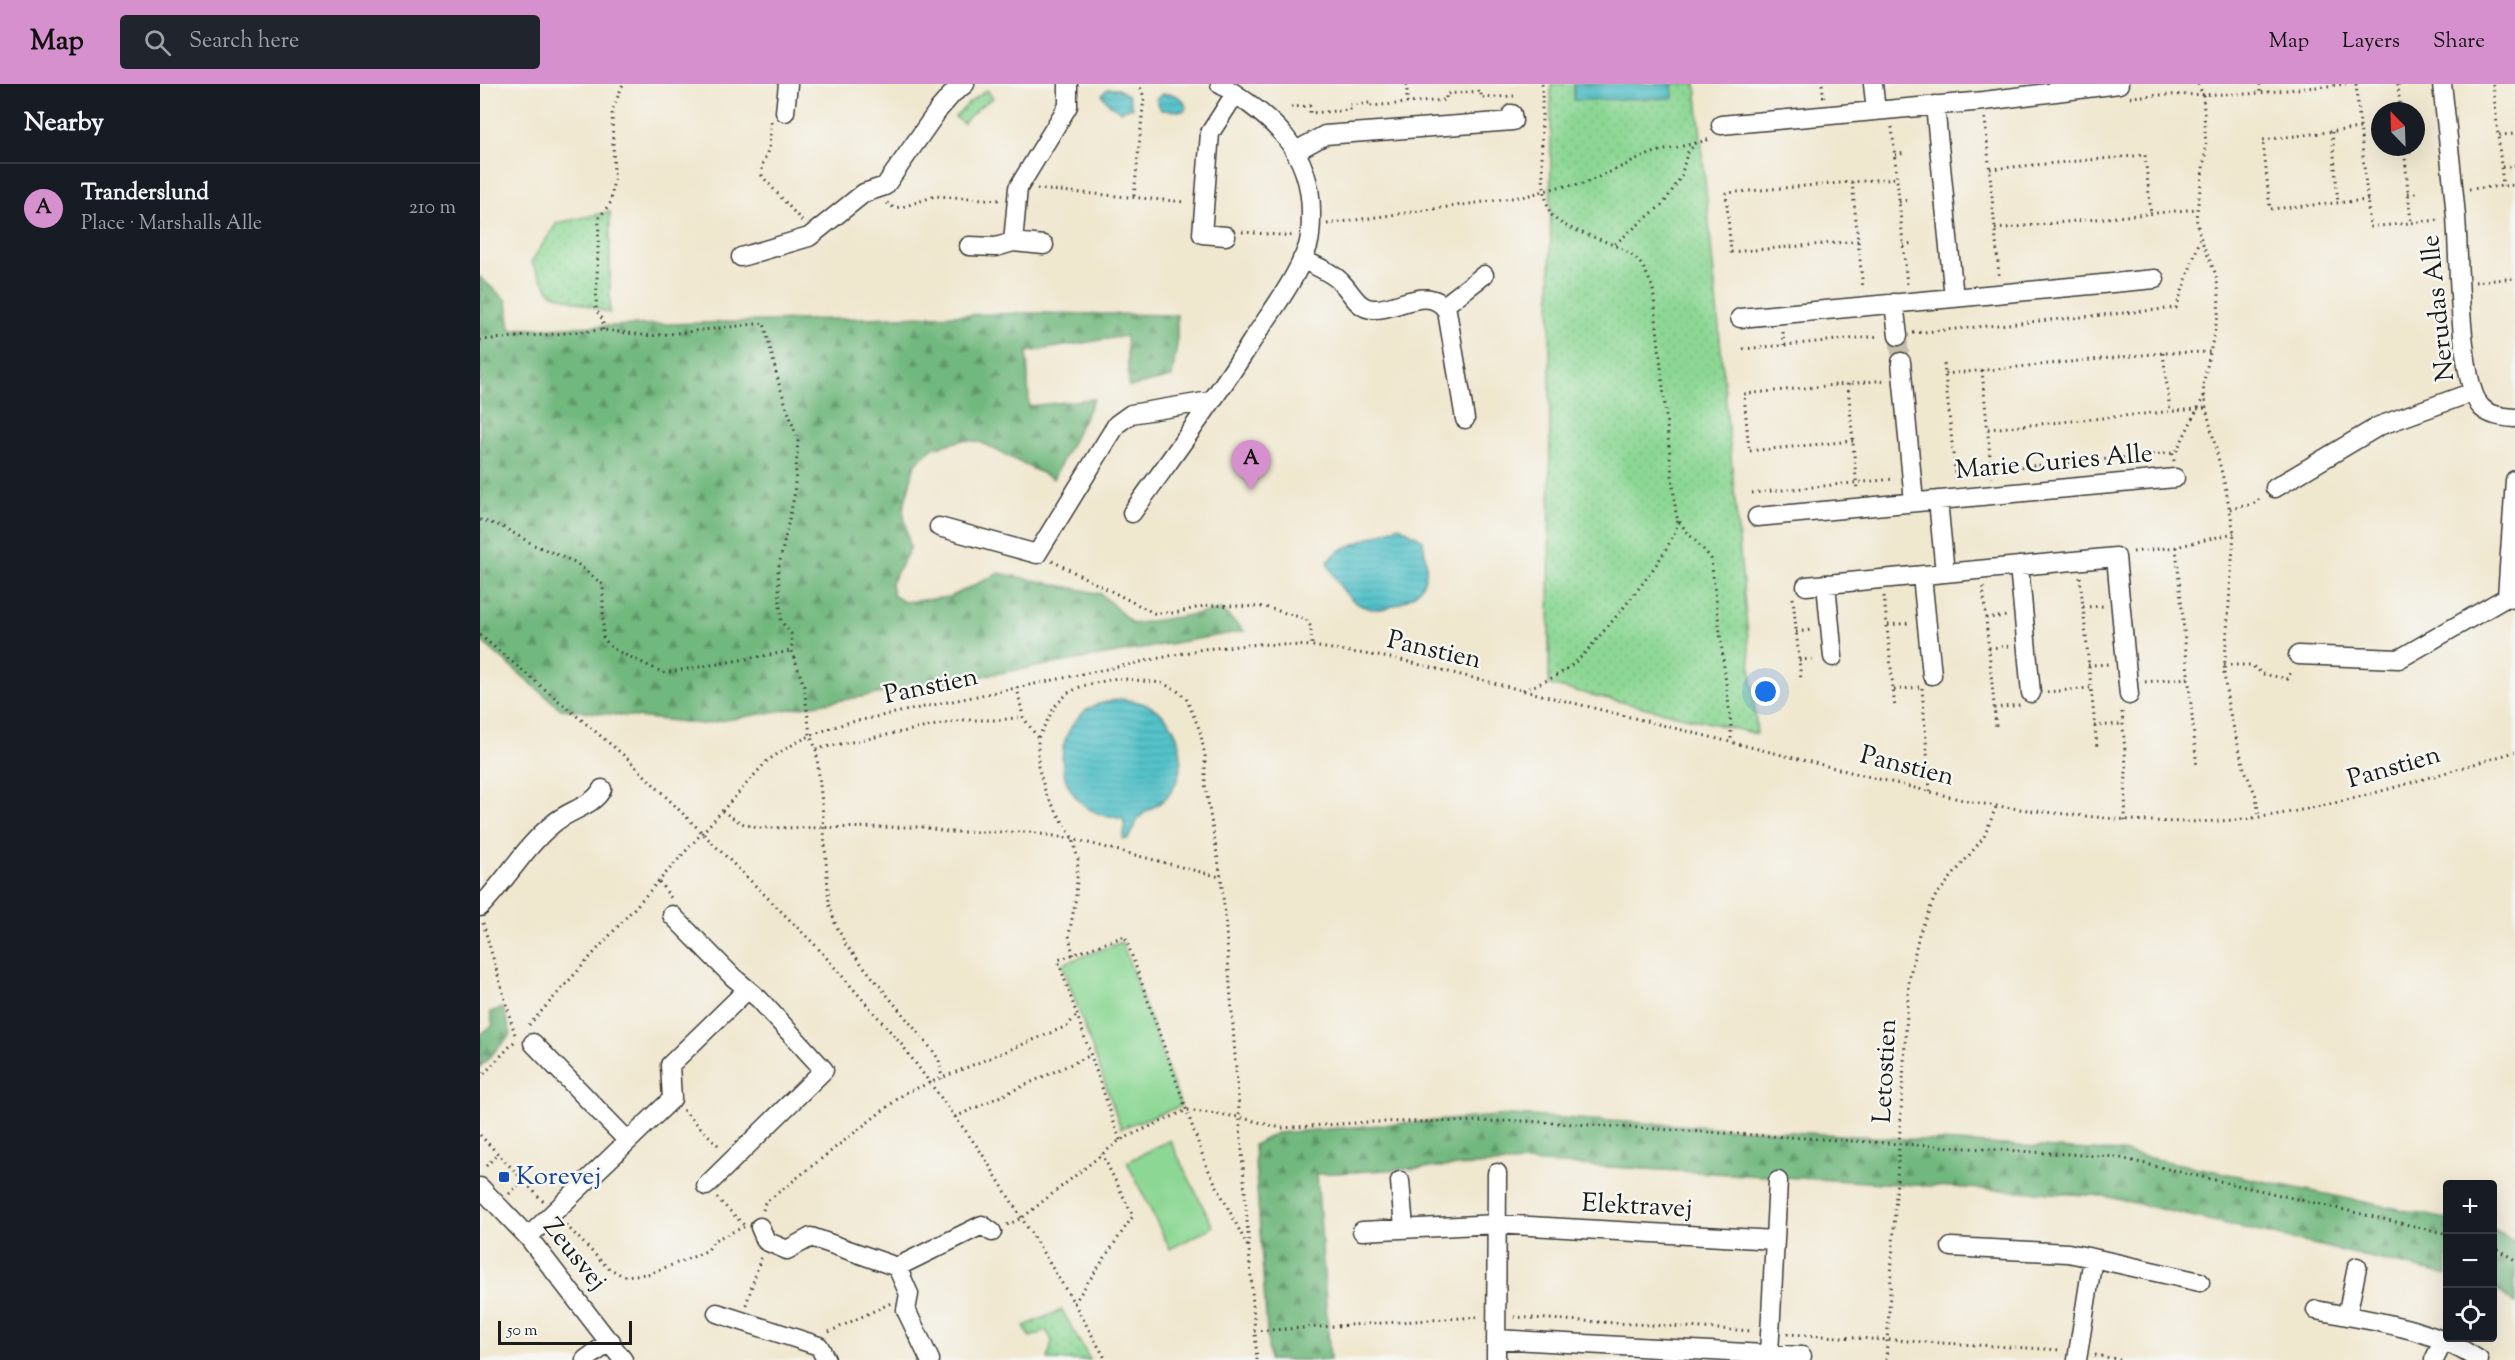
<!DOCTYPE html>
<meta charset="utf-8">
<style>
:root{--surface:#171b24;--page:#20242c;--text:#f1f3f6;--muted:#9ea1a6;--line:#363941;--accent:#d690ce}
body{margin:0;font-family:"Sorts Mill Goudy",serif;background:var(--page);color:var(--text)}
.controls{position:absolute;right:18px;bottom:18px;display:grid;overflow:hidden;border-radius:6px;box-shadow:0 6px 24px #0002}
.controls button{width:54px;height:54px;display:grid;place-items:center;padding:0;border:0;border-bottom:2px solid var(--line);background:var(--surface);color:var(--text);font:30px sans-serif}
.compass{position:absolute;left:1891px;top:18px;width:54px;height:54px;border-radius:50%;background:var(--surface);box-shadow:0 6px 24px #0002;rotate:337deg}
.scale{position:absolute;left:18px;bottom:15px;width:134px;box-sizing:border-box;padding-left:6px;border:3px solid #1c1c1c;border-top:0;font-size:16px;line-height:21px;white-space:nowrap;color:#1c1c1c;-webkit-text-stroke:4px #f6f6f2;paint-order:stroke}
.you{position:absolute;left:1286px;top:608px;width:21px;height:21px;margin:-15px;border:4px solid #fff;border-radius:50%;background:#1a73e8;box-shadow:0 0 0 9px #1a73e833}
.badge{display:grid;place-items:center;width:39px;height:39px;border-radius:50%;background:var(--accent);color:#111;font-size:20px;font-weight:700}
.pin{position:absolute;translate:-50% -50px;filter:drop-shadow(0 2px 3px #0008)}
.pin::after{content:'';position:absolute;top:32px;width:21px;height:18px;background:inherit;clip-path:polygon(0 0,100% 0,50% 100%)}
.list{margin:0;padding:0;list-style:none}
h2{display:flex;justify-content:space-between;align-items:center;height:78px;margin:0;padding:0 24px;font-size:26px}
h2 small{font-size:20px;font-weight:400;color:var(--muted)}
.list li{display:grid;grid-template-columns:39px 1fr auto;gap:18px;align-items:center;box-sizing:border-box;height:90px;padding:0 24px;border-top:2px solid var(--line)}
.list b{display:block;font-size:22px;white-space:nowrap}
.list p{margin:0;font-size:20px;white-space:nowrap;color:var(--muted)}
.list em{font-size:20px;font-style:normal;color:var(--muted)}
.icon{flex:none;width:33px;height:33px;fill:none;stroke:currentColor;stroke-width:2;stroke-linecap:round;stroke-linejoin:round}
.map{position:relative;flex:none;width:2035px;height:1276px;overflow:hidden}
header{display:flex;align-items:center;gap:36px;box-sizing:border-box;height:84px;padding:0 30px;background:var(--accent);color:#111}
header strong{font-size:28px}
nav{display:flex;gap:33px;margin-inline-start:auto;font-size:21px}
.search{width:420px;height:54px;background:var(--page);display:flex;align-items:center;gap:15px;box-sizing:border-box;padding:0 21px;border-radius:6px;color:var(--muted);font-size:22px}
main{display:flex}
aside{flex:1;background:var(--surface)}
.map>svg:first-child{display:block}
.grass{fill:#8cd794;stroke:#547a58;stroke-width:1.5}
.forest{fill:url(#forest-firs);stroke:#466a4d;stroke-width:1.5}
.park{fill:url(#park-dots);stroke:#547a58;stroke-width:1.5}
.water{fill:url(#water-rules);stroke:#386f72;stroke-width:1.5}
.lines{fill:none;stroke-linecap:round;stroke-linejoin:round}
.minor-tunnel{stroke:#c6beab;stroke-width:18;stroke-dasharray:18 9;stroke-linecap:butt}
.minor-casing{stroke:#3c3a37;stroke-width:21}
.path{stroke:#3c3a37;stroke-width:3;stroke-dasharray:1.5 4.5;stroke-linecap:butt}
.minor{stroke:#fff;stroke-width:18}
.transit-dot{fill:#1a4fb4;stroke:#f6f6f2;stroke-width:2}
.labels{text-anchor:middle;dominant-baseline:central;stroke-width:5;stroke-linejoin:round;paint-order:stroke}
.street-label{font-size:26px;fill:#1c1c1c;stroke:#f6f6f2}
.transit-label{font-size:26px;fill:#164399;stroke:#f6f6f2;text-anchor:start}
</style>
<header>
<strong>Map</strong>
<div class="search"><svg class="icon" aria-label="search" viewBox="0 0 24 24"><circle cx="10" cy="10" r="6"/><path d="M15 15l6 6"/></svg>Search here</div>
<nav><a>Map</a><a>Layers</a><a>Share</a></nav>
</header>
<main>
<aside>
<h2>Nearby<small></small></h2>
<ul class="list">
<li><span class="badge">A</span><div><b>Tranderslund</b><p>Place · Marshalls Alle</p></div><em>210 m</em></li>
</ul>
</aside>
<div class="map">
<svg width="2035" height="1276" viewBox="0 0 2035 1276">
<defs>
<pattern id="forest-firs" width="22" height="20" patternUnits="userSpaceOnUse" patternTransform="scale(1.5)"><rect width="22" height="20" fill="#71b87e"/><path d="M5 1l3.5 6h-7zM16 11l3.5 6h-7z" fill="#5c9566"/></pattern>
<pattern id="park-dots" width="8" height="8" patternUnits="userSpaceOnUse" patternTransform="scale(1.5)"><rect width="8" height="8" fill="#8cd794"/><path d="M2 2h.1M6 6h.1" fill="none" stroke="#78b87f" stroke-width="1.8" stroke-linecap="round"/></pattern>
<pattern id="water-rules" width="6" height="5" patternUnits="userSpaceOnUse" patternTransform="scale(1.5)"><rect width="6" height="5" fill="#54c2c9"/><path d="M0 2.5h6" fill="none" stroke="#49a6ac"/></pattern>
</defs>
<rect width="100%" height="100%" fill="#f6f6f2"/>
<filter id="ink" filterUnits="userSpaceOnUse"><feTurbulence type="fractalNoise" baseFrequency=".0167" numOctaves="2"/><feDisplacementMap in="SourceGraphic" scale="12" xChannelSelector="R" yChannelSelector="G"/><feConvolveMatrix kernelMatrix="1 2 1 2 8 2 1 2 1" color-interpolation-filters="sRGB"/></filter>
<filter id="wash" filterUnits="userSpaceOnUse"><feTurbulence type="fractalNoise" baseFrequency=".008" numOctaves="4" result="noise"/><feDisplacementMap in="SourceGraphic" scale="24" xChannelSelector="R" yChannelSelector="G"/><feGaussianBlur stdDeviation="1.35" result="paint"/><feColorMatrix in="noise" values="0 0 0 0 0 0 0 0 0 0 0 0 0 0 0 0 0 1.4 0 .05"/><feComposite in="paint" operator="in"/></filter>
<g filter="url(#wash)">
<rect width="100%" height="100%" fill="#f0e7cf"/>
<path class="grass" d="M 642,858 L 701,1022 L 641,1044 L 582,880 Z
M 690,1056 L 733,1143 L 690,1165 L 647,1078 Z"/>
<path class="forest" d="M 0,193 L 27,217 L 30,245 L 545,229 L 697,231 L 697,260 L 692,293 L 649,303 L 646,252 L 547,268 L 549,322 L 614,315 L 573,395 L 500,358 L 483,356 L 453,364 L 435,380 L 423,426 L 430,465 L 411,499 L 413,511 L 424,518 L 470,513 L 519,489 L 621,510 L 653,540 L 742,526 L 764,547 L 223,640 L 81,625 L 0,556 Z
M 23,924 L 31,950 L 0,983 L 0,951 L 13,941 L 10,928 Z
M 1031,1031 L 1642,1068 L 1967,1135 L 1967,1191 L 1624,1112 L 1047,1078 L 837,1090 L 850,1276 L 789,1276 L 774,1061 L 796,1049 Z
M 2013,1145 L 2035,1158 L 2035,1220 L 2013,1203 Z"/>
<path class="park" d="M 1071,0 L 1216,0 L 1277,650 L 1069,601 Z
M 507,6 L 513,14 L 498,24 L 483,39 L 475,33 L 490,18 Z
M 130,128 L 130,229 L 71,209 L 51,178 L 77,139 Z
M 582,1226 L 610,1276 L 568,1276 L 572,1257 L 567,1247 L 550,1253 L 544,1242 Z"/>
<path class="water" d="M 1094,0 L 1192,0 L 1193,14 L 1094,16 Z
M 627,5 L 638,5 L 648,11 L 652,23 L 641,27 L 630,21 L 622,11 Z
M 683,10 C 694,9 704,13 706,24 L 703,27 L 681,26 L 676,15 Z
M 919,442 L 943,456 C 944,467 949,484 945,494 C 941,507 932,513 920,519 C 882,538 861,510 847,478 L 860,466 Z
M 640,615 C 653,617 664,618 675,625 C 703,643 708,682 691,708 C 683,720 672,722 662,731 C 656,736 652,748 648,755 L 643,755 L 645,744 L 643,735 C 629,732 615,731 604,721 C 576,698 575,655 602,630 C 612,620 626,618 640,615 Z"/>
</g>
<g filter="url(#ink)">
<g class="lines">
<path class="minor-tunnel" d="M 1418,252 L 1421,278"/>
<defs>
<path id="minor" d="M 1393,0 L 1396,27
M 1962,0 C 1967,44 1972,88 1976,133 C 1979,170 1979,299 2001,323 C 2010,332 2023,333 2035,334
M 1455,21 L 1474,214
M 305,28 L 308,0
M 1241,41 L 1504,17 L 1639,0
M 816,67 L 845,51 L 1033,37 L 1032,30
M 746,152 L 722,150 L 730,49 L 755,10
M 533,158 L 538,104 L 588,22 L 588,0
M 489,162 L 516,163 L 533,158 L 564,161
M 261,173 L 329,153 L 384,109 L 405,102 L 459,25 L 473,9 L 485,0
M 822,175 C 835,182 852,188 862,199 C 872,209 878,225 893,225 C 916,227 949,199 967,227 L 985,335
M 1414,219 L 1418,252
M 964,222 L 1004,191
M 1260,234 L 1675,195
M 1421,278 L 1434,418
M 1795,404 L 1899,342 L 1993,308
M 1458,416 L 1465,489
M 652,429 C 692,373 733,318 770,260 C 790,229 815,198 828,162 C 831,152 831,141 831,131 C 832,65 791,32 740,0
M 1277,433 L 1695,394
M 459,443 L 557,470 L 637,340 L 651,330 L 730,317
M 1539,482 L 1551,609
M 1442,492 L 1452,591
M 1346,500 L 1353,573
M 1326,502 L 1636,473 L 1649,611
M 2027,513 L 2035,396
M 1818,571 L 1919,575 L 2027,513 L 2035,515
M 0,823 C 26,797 45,762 74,739 C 89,726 114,722 122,705
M 192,831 L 253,893 L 279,915 L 344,986 L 226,1102
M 53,959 L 148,1057
M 920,1097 L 924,1144
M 0,1103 L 48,1153 L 143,1276
M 280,1143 L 286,1157 L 307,1166 L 331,1153 L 417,1183 L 429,1210 L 426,1226 L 450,1276
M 882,1147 L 1016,1140 L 1295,1156
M 48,1153 L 192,1015 L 190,981 L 267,906
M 1471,1163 L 1588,1169 L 1613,1174 L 1597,1276
M 1613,1174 L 1720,1198
M 417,1183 L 502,1141 L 512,1148
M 1836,1226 C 1892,1237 1951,1243 1999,1276
M 237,1229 L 339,1262 L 346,1276
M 1867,1232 L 1877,1183
M 1016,1255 L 1322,1272
M 1289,1270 L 1298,1097
M 105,1276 L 131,1257
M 1016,1276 L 1017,1089
M 1954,1276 L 1964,1256"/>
</defs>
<use href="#minor" class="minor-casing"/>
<path class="path" d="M 927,0 L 927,19 L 966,16 L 966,10 L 1001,7 L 1001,14 L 1034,12
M 1062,0 C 1063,32 1058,102 1070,128 C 1079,149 1142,155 1160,179 C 1166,186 1169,196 1173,204 L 1196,431 C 1204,449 1220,459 1231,475 L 1251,640 L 1251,658
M 1342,0 L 1344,16
M 1718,0 L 1723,11 L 1726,64 L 1716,134 L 1721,155 L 1736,191 L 1739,210 L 1738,232 L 1723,301 L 1726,324 L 1746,406 L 1754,449 L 1744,589 L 1748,622 L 1764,684 L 1776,712 L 1779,733
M 1780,0 L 1780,9
M 1876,0 L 1890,143 L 1959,136
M 1918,0 L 1920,27
M 2013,0 L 2023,102
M 1650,13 L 1676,11 L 1768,10 L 1866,0
M 811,23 L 830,22 L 830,29 L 870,26 L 869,21 L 890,19 L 890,22 L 927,19
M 1505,34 L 1519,191
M 291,38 L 289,64 L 282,82 L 282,92 L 322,137
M 1412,43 L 1427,201
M 1880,44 L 1783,56 L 1790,125 L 1888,116
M 1852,48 L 1858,119
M 2019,51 L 2035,50
M 1924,63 L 1931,139
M 1924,68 L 1935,67
M 1415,71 L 1425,69
M 2022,83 L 2035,81
M 1510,85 L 1665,71 L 1671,130
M 1372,98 L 1383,205
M 557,105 L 706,118
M 1989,105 L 2035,101
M 1928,109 L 1940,109
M 654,112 L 664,13 L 659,0
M 1419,118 L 1429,116
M 407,119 L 414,124 L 426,122 L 455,112 L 520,116
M 847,140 L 1046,112 L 1079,103 L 1103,100 L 1172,69 L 1216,59
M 1515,145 L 1717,125
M 762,148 L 812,152
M 1378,157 L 1251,168 L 1246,109 L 1417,94
M 1135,160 L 1184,119 L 1201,93 L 1207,69 L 1216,59 L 1231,55
M 1423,161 L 1433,159
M 1995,198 L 2035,194
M 123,246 L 123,236 L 116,226 L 119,134 L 131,118 L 134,92 L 132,27 L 143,0
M 1303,248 L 1304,261
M 1433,249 L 1696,224 L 1720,156
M 0,256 L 123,246 L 171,252 L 284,239 L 299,300 L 318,357 L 314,413 L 298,486 L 301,537 L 311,550 L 312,567 L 324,602 L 330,650 L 336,665 L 342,719 L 349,820 L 355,839 L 366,861 L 453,967 L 459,976 L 462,995
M 1263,265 L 1400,252
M 1683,269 L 1690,327
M 1464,280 L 1476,398
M 1502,286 L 1512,394
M 1465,290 L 1683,269 L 1730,268
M 1368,300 L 1377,406
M 1508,345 L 1726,324
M 1373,357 L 1269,367 L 1264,310 L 1406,296
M 1694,377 L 1693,369 L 1697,366 L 1724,312
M 1475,389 L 1693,369
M 1272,409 L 1414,395
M 1750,425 L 1773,420 L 1781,414
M 0,436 L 21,442 L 54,461 L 95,478 L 123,501 L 123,554 L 133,565 L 184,589 L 312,567
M 1696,463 L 1717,684
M 1653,468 L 1696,463 L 1754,449
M 572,477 L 674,529 L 695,529 L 728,521 L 785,523 L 826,535 L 831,543 L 832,561
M 1600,493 L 1617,663
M 1503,503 L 1516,642
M 1404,512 L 1415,625
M 1313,514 L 1321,596
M 1603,523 L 1625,522
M 1506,534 L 1528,532
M 1408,541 L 1430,539
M 1316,548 L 1332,546
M 0,551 L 147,674 L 337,863 L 422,961 L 501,1068 L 594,1219 L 626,1276
M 1509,564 L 1531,562
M 1319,576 L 1335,575
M 1608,581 L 1630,580
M 1744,581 L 1771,581 L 1783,590 L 1808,595 L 1811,587
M 1665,598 L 1708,594
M 537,603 L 543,633 L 558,654
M 1442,604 L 1450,707
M 1043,606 C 1067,597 1086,589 1104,570 C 1128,542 1192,471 1198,437
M 1414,606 L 1439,603
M 1567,608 L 1610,604
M 1514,624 L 1540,621
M 1642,628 L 1646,682 L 1645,737
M 1614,642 L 1642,640
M 336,665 L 482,636 L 518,636 L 543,633
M 242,727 L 261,739 L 277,744 L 443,743 L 468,748 L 549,748 L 593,755 L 740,793
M 179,798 L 192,815
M 3,839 L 36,954
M 593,871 L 589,851 L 596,813 L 598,776 L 593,755 L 566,710 L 558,682 L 558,654 L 575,622 L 588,609 L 602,602 L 637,594 L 681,599 L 695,605 L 706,614 L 720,647 L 725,672 L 725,700 L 741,793 L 745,832 L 777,1276
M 49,941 L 287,677 C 316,657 333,649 367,639 L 723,565 L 781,560 L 832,562 L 917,575 L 1487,717 C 1520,723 1553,727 1586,730 C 1650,737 1715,742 1780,733 C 1867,721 1951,692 2035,668
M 0,994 L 35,957
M 203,1026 L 241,1064
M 475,1033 L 611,971
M 0,1051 L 63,1117
M 640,1056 L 578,876 L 645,852 L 726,1081 L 768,1163
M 6,1082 L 18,1070
M 29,1110 L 43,1097
M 237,1114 L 264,1141
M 283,1126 L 285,1119 L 425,1009 L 587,942 L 597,931
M 86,1141 L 127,1183 L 143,1192 L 168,1190 L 213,1173 L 228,1166 L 234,1156 L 264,1143
M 527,1141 L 542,1134 L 640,1056 L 707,1026 L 759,1033 L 801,1044 L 888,1038 L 1044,1037 L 1636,1073 L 1968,1150
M 2012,1162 L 2035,1176
M 594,1219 L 653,1132 L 622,1070
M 266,1221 L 281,1173
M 1034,1233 L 1273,1247
M 774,1247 L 998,1233
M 349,1248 L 411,1219
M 1307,1250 L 1582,1266
M 1615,1271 L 1640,1276
M 1406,1276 L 1429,896 L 1439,850 L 1455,813 L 1504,753 L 1516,723"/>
<use href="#minor" class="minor"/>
</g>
</g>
<rect class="transit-dot" x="18" y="1087" width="12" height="12" rx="3"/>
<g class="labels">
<g class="street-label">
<text transform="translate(1959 224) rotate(-96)">Nerudas Alle</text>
<text transform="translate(1574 379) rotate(-5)">Marie Curies Alle</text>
<text transform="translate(954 567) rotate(13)">Panstien</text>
<text transform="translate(451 603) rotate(-12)">Panstien</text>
<text transform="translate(1427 683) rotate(14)">Panstien</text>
<text transform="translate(1914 684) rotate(-16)">Panstien</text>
<text transform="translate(1406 987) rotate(-87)">Letostien</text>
<text transform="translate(1157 1123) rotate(3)">Elektravej</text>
<text transform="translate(94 1171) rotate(51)">Zeusvej</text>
</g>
<g class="transit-label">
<text x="36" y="1093">Korevej</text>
</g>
</g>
</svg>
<div class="controls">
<button>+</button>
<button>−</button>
<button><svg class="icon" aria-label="locate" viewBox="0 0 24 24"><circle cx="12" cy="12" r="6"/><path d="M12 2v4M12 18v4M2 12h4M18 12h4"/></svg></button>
</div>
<svg class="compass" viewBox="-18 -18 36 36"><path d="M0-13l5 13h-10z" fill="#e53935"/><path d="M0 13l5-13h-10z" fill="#9ea1a6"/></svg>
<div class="scale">50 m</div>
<div class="you"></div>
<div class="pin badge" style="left:771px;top:406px">A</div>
</div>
</main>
